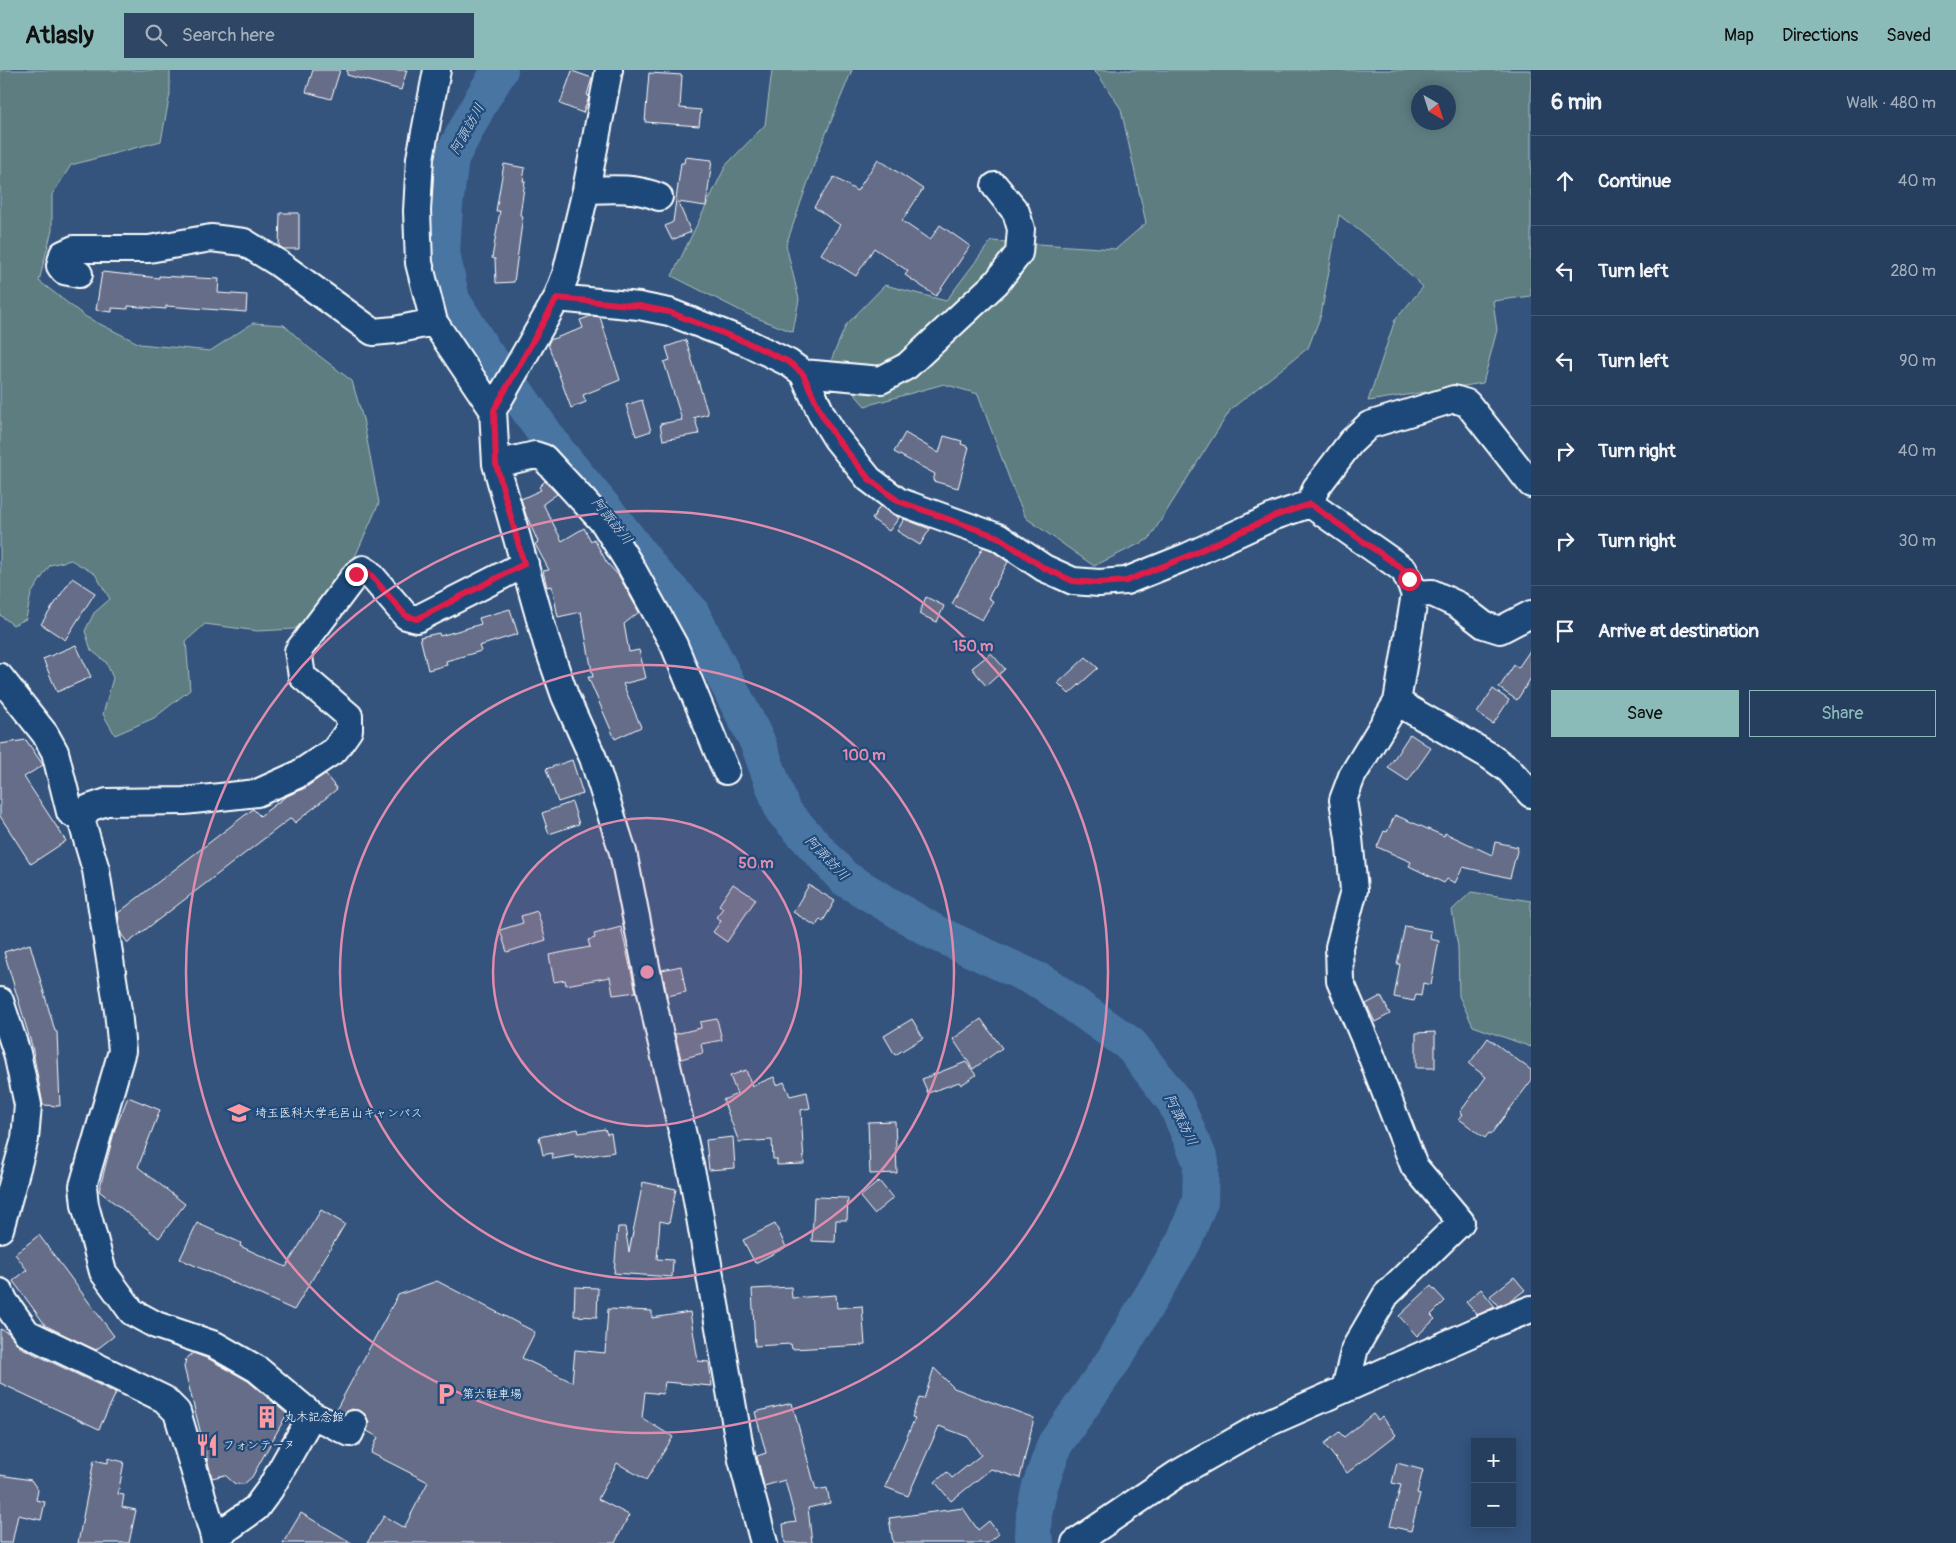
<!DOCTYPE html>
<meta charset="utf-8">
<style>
:root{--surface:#273f5e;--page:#2f4664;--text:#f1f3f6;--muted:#a4afbc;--line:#435873;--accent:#8bbbb9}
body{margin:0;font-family:Pangolin,"Klee One",sans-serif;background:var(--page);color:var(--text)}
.controls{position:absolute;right:15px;bottom:15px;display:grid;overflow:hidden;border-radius:0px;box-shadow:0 2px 12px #0003}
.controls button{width:45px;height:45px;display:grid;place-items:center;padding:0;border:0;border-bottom:1px solid var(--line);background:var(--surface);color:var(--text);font:25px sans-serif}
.compass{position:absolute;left:1411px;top:15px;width:45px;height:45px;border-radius:50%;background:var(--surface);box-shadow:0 2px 12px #0003;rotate:141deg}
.stop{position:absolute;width:15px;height:15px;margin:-11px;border:4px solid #e11d48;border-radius:50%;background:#fff}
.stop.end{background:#e11d48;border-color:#fff;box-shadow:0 1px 5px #0008}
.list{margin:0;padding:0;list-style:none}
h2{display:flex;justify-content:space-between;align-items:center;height:65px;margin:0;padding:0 20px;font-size:21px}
h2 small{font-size:16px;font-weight:400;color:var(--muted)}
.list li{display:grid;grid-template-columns:32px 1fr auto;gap:15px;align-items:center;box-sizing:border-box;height:90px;padding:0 20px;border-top:1px solid var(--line)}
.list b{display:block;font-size:19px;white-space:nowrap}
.list em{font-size:16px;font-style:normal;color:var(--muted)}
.actions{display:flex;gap:10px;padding:15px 20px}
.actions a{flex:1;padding:11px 0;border:1px solid var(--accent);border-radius:0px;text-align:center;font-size:18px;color:var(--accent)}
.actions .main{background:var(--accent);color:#111}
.icon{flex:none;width:28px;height:28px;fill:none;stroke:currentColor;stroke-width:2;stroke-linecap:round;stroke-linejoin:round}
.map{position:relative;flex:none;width:1531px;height:1473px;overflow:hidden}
header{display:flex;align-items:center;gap:30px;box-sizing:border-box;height:70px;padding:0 25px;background:var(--accent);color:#111}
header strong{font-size:24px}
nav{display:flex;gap:28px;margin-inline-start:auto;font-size:18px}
.search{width:350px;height:45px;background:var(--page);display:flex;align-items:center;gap:12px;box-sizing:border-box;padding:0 18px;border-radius:0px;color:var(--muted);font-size:19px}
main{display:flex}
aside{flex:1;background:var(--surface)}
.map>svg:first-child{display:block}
.green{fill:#5d7d81;stroke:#aebec0;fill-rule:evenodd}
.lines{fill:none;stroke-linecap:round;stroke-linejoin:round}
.river{stroke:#4874a3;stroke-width:36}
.building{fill:#656d89;stroke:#fff}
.minor-casing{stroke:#fff;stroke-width:30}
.minor{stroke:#1f4a7a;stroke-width:26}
.route{stroke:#e11d48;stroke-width:6}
.ring{fill:none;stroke:#e08cad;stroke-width:2.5}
.labels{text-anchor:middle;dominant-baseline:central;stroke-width:4.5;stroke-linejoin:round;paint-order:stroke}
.poi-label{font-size:12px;fill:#fff;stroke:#1f4a7a;text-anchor:start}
.water-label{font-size:14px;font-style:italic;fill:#d1dce8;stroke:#1f4a7a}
.centre{fill:#e08cad;stroke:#1f4a7a;stroke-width:2.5}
.ring-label{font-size:15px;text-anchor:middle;font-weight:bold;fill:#e08cad;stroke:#1f4a7a;stroke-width:4.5;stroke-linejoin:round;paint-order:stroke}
</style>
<header>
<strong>Atlasly</strong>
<div class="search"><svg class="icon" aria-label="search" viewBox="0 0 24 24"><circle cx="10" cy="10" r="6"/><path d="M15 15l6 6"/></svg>Search here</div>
<nav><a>Map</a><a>Directions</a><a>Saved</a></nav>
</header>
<main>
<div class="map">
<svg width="1531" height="1473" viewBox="0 0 1531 1473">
<rect width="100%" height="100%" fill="#34547e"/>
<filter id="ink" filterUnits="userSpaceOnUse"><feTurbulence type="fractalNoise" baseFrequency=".02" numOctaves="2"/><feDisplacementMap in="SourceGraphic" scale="10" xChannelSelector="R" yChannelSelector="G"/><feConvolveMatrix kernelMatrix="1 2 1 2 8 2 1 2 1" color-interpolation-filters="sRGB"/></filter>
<g filter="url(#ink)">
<path class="green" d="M 0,0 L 170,0 L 170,24 L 161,71 L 71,95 L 52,125 L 52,160 L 39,211 L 86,247 L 140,274 L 210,281 L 253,253 L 284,255 L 309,278 L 352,311 L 363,349 L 379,433 L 346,507 L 317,546 L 294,559 L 258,561 L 205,554 L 186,571 L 190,620 L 154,648 L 115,665 L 103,644 L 113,608 L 106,592 L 91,580 L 85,561 L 94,543 L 110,529 L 95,504 L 71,490 L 50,495 L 31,524 L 26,549 L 13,555 L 0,545 Z
M 772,0 L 852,0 L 818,83 L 786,175 L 799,229 L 793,262 L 749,245 L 672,206 L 726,95 L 765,55 Z
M 1093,0 L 1531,0 L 1531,226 L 1493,231 L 1497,260 L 1483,313 L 1368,331 L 1395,250 L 1423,217 L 1387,182 L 1339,145 L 1321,245 L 1308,278 L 1231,339 L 1149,469 L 1094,496 L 1026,448 L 1015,424 L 978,324 L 944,314 L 865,336 L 829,295 L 846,255 L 885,215 L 946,231 L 991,171 L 1116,179 L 1146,153 L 1121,39 L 1099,6 ZM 1418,22 L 1448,22 L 1448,52 L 1418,52 Z
M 1471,822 L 1531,831 L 1531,977 L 1473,956 L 1459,926 L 1458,877 L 1452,840 Z"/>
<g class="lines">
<path class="river" d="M 500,0 L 482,29 L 451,88 L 445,136 L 442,183 L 452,230 L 484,282 L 518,325 L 557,381 L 616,453 L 655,504 L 690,540 L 757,671 L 783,741 L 844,808 L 934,862 L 1044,913 L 1131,975 L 1175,1032 L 1201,1092 L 1200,1131 L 1184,1171 L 1115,1288 L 1055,1374 L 1040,1416 L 1034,1444 L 1033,1467 L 1036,1473"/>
</g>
<path class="building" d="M 313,0 L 340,0 L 331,29 L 306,22 Z
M 347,0 L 407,0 L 401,20 L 347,5 Z
M 572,1 L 592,8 L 587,25 L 589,26 L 588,30 L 583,43 L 560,34 Z
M 649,3 L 682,5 L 680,38 L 701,40 L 699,56 L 645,52 Z
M 685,87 L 712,90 L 706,136 L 678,132 L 691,162 L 672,170 L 665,156 L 673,152 L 681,93 L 684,93 Z
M 878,89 L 923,119 L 902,151 L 930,170 L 940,155 L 970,176 L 936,226 L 905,205 L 908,201 L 874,178 L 856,206 L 821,184 L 840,155 L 814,137 L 834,107 L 857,121 Z
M 504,94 L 525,98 L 523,111 L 525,111 L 520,145 L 523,146 L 514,212 L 496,213 L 495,189 L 492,188 L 500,141 L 496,141 Z
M 280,143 L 299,143 L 299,179 L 284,179 L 279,176 Z
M 102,202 L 159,208 L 159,206 L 219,209 L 218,223 L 247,225 L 246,242 L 166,236 L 166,239 L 128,236 L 128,239 L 112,238 L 112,242 L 96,240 Z
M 591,246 L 600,247 L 620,310 L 583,325 L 586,332 L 571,338 L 548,274 L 550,270 L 583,258 L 580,250 Z
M 686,270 L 708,344 L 693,348 L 695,348 L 699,364 L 663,370 L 660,354 L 682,350 L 664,292 L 670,290 L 666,277 Z
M 642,330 L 651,361 L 636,366 L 626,335 Z
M 905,363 L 939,383 L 944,366 L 962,371 L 961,374 L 969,377 L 958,418 L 933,411 L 935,404 L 894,382 Z
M 545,411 L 557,424 L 543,434 L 562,471 L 584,458 L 591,471 L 594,469 L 607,493 L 619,506 L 639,542 L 624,554 L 629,582 L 639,580 L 646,608 L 623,614 L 641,657 L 615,669 L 588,607 L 593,607 L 581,542 L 558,547 L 552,516 L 547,517 L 543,501 L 549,500 L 535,474 L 538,472 L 526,445 L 521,429 L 541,420 L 539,417 Z
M 880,436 L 899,448 L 889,461 L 872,449 Z
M 904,449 L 930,459 L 920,475 L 897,461 Z
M 983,477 L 991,480 L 1008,492 L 988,528 L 993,531 L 982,550 L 952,534 Z
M 72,508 L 95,523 L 65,570 L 41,554 Z
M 926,527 L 944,536 L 937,552 L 919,544 Z
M 510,539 L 518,564 L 479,576 L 481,581 L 446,591 L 447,595 L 428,600 L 420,567 L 439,563 L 440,566 L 481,554 L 479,548 Z
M 76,575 L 91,607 L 57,622 L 43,589 Z
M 1531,579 L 1531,608 L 1517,630 L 1499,618 L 1514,595 L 1518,598 Z
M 991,583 L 1005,599 L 986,616 L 972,598 Z
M 1086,587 L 1098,598 L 1069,624 L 1058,613 Z
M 1493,619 L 1509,630 L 1493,654 L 1477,643 Z
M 1410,664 L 1431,678 L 1408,711 L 1388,698 Z
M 26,670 L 43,695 L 24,707 L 66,771 L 31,794 L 0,746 L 0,674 Z
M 572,690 L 583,724 L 558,732 L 546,699 Z
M 325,704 L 337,719 L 295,753 L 291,748 L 128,873 L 121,864 L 118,843 L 253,739 L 260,746 L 285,727 L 305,718 Z
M 572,732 L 579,754 L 549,764 L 542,743 Z
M 1395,745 L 1444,766 L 1445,763 L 1492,785 L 1495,772 L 1518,777 L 1510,808 L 1463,797 L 1455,813 L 1447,809 L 1444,813 L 1409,796 L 1411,792 L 1377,777 L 1384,761 L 1387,762 Z
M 733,814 L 756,829 L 727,872 L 713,862 L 721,851 L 716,847 L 723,838 L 719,835 Z
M 809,815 L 835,831 L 823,851 L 820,849 L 816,856 L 793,842 Z
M 537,841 L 546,870 L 507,882 L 500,860 L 523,853 L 521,846 Z
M 1405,856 L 1431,861 L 1430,869 L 1439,871 L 1431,915 L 1423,913 L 1421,926 L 1416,925 L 1414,931 L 1394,927 L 1400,894 L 1397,894 Z
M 621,857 L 636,922 L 613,925 L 610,907 L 566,915 L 565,910 L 554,912 L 549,885 L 590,877 L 588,870 L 595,868 L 594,864 Z
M 30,874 L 55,961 L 57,962 L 60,1036 L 43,1035 L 32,976 L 4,882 Z
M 681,896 L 686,922 L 667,926 L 662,900 Z
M 1381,926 L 1390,944 L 1375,952 L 1366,934 Z
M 717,949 L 722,970 L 701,974 L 703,983 L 681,989 L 675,964 L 701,958 L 700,952 Z
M 912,949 L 923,968 L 895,985 L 884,966 Z
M 981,949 L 1002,978 L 973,999 L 953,969 Z
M 1435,962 L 1435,998 L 1416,998 L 1416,963 Z
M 1488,968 L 1531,1000 L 1531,1011 L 1491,1064 L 1489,1063 L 1485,1068 L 1459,1049 L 1463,1044 L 1460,1042 L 1486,1007 L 1469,994 Z
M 966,992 L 976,1005 L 961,1015 L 959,1012 L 928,1023 L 922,1009 Z
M 746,1000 L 752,1016 L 774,1007 L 777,1015 L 784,1012 L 790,1026 L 807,1022 L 810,1038 L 801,1040 L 804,1094 L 777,1095 L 777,1089 L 773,1089 L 772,1070 L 739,1072 L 723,1030 L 737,1024 L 730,1006 Z
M 128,1027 L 160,1040 L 138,1097 L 185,1134 L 159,1168 L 99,1121 L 115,1059 Z
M 895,1051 L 897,1103 L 870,1104 L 868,1052 Z
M 578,1059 L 579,1063 L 605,1059 L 607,1064 L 611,1063 L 614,1082 L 576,1088 L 575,1085 L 553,1089 L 552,1083 L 543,1085 L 539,1067 Z
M 733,1067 L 735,1098 L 709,1100 L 706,1070 Z
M 879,1111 L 893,1128 L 874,1144 L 860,1127 Z
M 643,1112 L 676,1119 L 669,1153 L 660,1151 L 657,1189 L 673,1190 L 672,1207 L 614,1203 L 618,1157 L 625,1157 L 629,1182 Z
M 814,1127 L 848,1128 L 847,1150 L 836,1150 L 835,1172 L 812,1171 Z
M 321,1140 L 345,1154 L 294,1240 L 180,1189 L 197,1153 L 241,1173 L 240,1176 L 286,1197 Z
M 775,1154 L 786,1177 L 755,1193 L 743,1170 Z
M 39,1165 L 114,1266 L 96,1280 L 46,1256 L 13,1211 L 27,1200 L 15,1184 Z
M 1514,1207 L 1525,1220 L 1512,1230 L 1498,1236 L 1490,1226 Z
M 437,1211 L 535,1262 L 522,1288 L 572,1312 L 575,1280 L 605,1283 L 608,1239 L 652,1241 L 652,1248 L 690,1242 L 698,1291 L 709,1292 L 712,1316 L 665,1312 L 663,1324 L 645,1322 L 642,1348 L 673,1367 L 646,1410 L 617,1393 L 598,1429 L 629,1445 L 615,1473 L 367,1473 L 384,1446 L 404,1458 L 428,1412 L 371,1383 L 378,1367 L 367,1361 L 369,1352 L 366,1346 L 361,1341 L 352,1339 L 344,1343 L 336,1340 L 398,1225 Z
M 1431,1216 L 1445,1231 L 1431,1245 L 1435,1249 L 1417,1266 L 1399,1246 Z
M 575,1217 L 598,1218 L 597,1247 L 574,1246 Z
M 791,1217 L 792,1228 L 836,1225 L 837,1238 L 862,1236 L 865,1275 L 792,1279 L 791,1274 L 755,1276 L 752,1219 Z
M 1481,1219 L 1495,1237 L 1477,1245 L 1466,1232 Z
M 0,1259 L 9,1263 L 20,1277 L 116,1323 L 99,1359 L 0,1313 Z
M 193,1283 L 209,1289 L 248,1311 L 287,1344 L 252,1407 L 244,1414 L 235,1414 L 225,1405 L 212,1408 L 184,1297 L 186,1289 Z
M 934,1298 L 954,1318 L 1034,1348 L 1020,1408 L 991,1399 L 951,1431 L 935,1412 L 947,1402 L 952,1408 L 981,1385 L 968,1367 L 939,1356 L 908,1426 L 885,1417 L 915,1348 L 912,1347 L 919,1328 L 924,1329 Z
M 792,1333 L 816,1420 L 827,1418 L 830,1433 L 808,1438 L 812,1473 L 785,1473 L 783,1454 L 796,1452 L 785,1410 L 764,1416 L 757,1386 L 766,1383 L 755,1342 Z
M 1373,1344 L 1378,1350 L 1382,1346 L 1396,1365 L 1347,1403 L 1324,1374 L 1339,1362 L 1344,1367 Z
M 108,1388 L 124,1392 L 118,1424 L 124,1425 L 122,1437 L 136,1440 L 129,1473 L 78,1473 L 94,1390 L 108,1393 Z
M 1397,1393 L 1423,1400 L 1417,1423 L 1420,1424 L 1411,1461 L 1390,1456 L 1401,1415 L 1392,1413 Z
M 0,1405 L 31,1410 L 38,1420 L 36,1430 L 45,1432 L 41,1450 L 18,1445 L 12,1473 L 0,1473 Z
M 963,1438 L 978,1460 L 989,1451 L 999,1464 L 988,1473 L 893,1473 L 889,1448 Z
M 301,1443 L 352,1473 L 283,1473 Z"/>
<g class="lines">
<defs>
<path id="minor" d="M 437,0 L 420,88 L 417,141 L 419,193 L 434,252 L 493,340
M 609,0 L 586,120 L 566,204 L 557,228 L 493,340 L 496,394 L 547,574 L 565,626 L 593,688 L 623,782 L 659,961 L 694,1113 L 742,1390 L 764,1473
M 586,120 C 612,119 634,117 659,127
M 79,204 L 64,201 L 60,196 L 63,184 L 74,179 L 149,179 L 211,168 L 244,172 L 278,193 L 373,262 L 395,260 L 434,252
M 557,228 L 639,236 L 669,242 L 748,273 L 789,293 L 803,303 L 822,345 L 836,368 L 869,409 L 898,431 L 998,467 L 1044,498 L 1073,511 L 1099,513 L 1126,511 L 1186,487 L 1275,446 L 1310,434 L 1316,418 L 1351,372 L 1369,355 L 1454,329 L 1467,333 L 1531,414
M 803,303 L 881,310 L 907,296 L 997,212 L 1019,183 L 1021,159 L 1016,142 L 995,116
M 496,394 L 535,385 L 544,388 L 604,453 L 630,495 L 674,575 L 726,701
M 1310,434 L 1404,500 L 1415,524 L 1397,632 L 1352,706 L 1343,730 L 1349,768 L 1354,820 L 1339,877 L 1340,911 L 1366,972 L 1414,1096 L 1461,1152 L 1386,1225 L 1355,1278 L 1345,1319
M 1415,524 L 1432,523 L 1458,535 L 1484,555 L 1500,560 L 1531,544
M 0,607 L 45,664 L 55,682 L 70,742 L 81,749 L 96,800 L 118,941 L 122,981 L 83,1116 L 85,1135 L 103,1202 L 132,1242 L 156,1255 L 215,1275 L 257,1299 L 312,1345 L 350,1363 L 354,1354
M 1397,632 L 1488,685 L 1509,700 L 1531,724
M 81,749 L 89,738 L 107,732 L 184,731 L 257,723 L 297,705 L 335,680 L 349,660 L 349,646 L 302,606 L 298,581 L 356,504 L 363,499 L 369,503 L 406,546 L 417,549 L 525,494
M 0,931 L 17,983 L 28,1035 L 25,1069 L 0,1159
M 0,1222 L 5,1232 L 27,1263 L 164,1329 L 177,1342 L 216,1473
M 214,1468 L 256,1438 L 270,1419 L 312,1345
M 1075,1473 L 1177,1404 L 1261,1356 L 1495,1253 L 1531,1239"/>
</defs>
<use href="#minor" class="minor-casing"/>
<use href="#minor" class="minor"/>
</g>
</g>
<g class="lines" filter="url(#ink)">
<path class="route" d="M 356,504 L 363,499 L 369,503 L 406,546 L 417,549 L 524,494 L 496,394 L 494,340 L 557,228 L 639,236 L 669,242 L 748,273 L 789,292 L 803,304 L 822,345 L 836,368 L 869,409 L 898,431 L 998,467 L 1044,498 L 1073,511 L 1099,513 L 1126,511 L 1186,487 L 1275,446 L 1310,434 L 1404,500 L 1409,509"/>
</g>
<circle cx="647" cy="902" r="154" fill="#e08cad" fill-opacity=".12"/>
<g class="ring">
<circle cx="647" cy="902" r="154"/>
<circle cx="647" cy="902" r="307"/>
<circle cx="647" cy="902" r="461"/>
</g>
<defs>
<symbol id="university-bare" viewBox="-9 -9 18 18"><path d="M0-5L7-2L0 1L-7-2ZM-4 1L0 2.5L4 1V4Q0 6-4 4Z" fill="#ff9aa2" stroke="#1f4a7a" stroke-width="2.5" paint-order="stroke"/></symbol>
<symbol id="parking-bare" viewBox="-9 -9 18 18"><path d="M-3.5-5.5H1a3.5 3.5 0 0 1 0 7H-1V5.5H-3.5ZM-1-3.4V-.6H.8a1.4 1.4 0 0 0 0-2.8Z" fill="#ff9aa2" stroke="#1f4a7a" stroke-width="2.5" paint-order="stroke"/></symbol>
<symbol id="building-bare" viewBox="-9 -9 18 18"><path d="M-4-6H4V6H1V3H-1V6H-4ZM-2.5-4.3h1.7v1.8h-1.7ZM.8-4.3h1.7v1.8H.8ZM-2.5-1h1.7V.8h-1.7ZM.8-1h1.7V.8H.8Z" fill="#ff9aa2" stroke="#1f4a7a" stroke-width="2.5" paint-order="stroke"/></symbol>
<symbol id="restaurant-bare" viewBox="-9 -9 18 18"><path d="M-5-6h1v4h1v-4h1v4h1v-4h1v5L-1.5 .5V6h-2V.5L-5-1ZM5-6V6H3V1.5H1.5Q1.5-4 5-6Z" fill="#ff9aa2" stroke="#1f4a7a" stroke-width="2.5" paint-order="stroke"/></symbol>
</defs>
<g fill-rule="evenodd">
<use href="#university-bare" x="223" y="1027" width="32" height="32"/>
<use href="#parking-bare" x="430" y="1308" width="32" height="32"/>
<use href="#building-bare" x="251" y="1331" width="32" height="32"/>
<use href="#restaurant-bare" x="191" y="1359" width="32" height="32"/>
</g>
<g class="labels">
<g class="poi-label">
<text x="255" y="1043">埼玉医科大学毛呂山キャンパス</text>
<text x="462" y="1324">第六駐車場</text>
<text x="284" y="1347">丸木記念館</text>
<text x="223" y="1375">フォンテーヌ</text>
</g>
<g class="water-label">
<text transform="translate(467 59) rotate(-61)">阿諏訪川</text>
<text transform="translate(612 451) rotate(51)">阿諏訪川</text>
<text transform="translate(827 788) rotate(46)">阿諏訪川</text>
<text transform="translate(1181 1050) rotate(63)">阿諏訪川</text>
</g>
</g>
<circle cx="647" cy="902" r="8" class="centre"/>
<g class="ring-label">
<text x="973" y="581">150 m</text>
<text x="864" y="690">100 m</text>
<text x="756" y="798">50 m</text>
</g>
</svg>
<div class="controls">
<button>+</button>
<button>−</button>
</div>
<svg class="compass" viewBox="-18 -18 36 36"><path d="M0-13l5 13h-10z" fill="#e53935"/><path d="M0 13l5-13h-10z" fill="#a4afbc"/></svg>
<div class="stop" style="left:1409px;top:509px"></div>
<div class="stop end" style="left:356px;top:504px"></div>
</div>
<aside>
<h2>6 min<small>Walk · 480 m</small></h2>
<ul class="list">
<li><svg class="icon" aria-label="ahead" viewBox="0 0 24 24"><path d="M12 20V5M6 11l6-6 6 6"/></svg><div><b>Continue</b></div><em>40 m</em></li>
<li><svg class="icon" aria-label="left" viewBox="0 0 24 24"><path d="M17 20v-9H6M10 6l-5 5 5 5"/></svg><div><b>Turn left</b></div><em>280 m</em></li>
<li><svg class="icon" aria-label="left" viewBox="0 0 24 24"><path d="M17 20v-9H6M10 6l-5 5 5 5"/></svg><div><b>Turn left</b></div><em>90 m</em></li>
<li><svg class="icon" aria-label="right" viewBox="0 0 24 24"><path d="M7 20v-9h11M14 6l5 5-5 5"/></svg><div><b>Turn right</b></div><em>40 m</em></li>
<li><svg class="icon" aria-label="right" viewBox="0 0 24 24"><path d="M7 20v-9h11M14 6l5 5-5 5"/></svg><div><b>Turn right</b></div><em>30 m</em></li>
<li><svg class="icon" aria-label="arrive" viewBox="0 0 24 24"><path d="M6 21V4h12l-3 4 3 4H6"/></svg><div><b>Arrive at destination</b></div></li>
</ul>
<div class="actions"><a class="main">Save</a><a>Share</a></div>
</aside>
</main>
